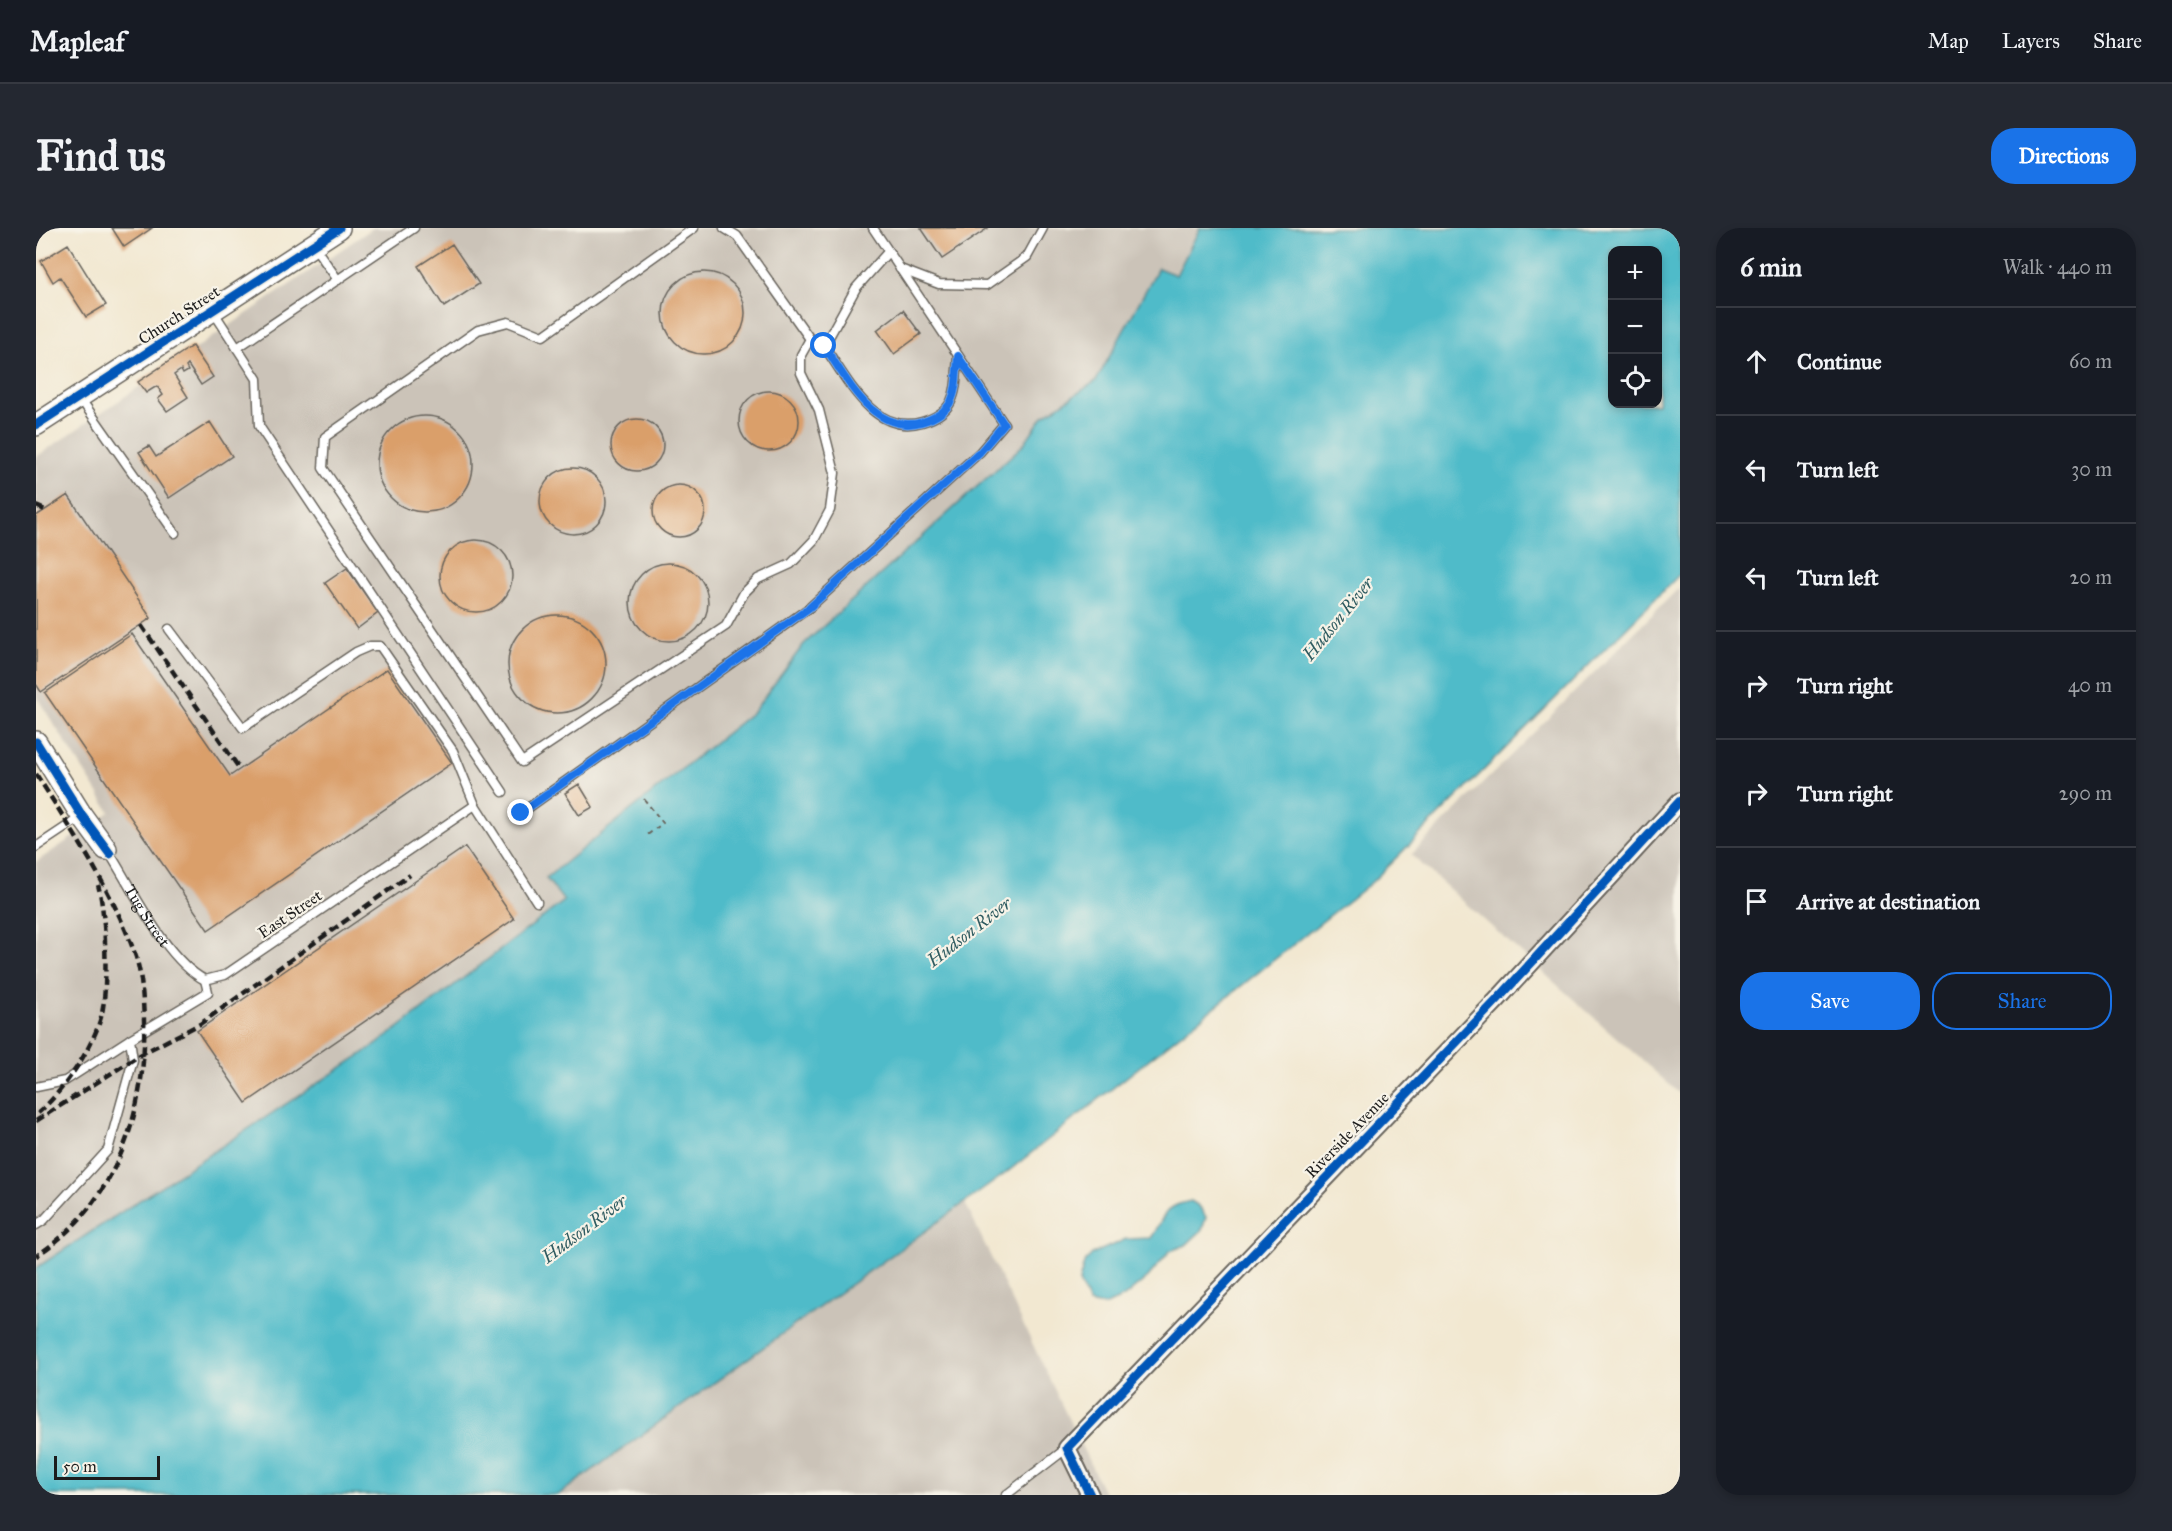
<!DOCTYPE html>
<meta charset="utf-8">
<style>
:root{--surface:#171b24;--page:#242831;--text:#f1f3f6;--muted:#9ea1a6;--line:#363941;--accent:#1a73e8}
body{margin:0;font-family:"IM FELL Great Primer",serif;background:var(--page);color:var(--text)}
.controls{position:absolute;right:18px;top:18px;display:grid;overflow:hidden;border-radius:12px;box-shadow:0 3px 9px #0003}
.controls button{width:54px;height:54px;display:grid;place-items:center;padding:0;border:0;border-bottom:2px solid var(--line);background:var(--surface);color:var(--text);font:30px sans-serif}
.scale{position:absolute;left:18px;bottom:15px;width:106px;box-sizing:border-box;padding-left:6px;border:3px solid #1c1c1c;border-top:0;font-size:16px;line-height:21px;white-space:nowrap;color:#1c1c1c;-webkit-text-stroke:4px #f7f3e8;paint-order:stroke}
.stop{position:absolute;width:18px;height:18px;margin:-14px;border:4px solid #1a73e8;border-radius:50%;background:#fff}
.stop.end{background:#1a73e8;border-color:#fff;box-shadow:0 2px 6px #0008}
.list{margin:0;padding:0;list-style:none}
h2{display:flex;justify-content:space-between;align-items:center;height:78px;margin:0;padding:0 24px;font-size:26px}
h2 small{font-size:20px;font-weight:400;color:var(--muted)}
.list li{display:grid;grid-template-columns:39px 1fr auto;gap:18px;align-items:center;box-sizing:border-box;height:108px;padding:0 24px;border-top:2px solid var(--line)}
.list b{display:block;font-size:22px;white-space:nowrap}
.list em{font-size:20px;font-style:normal;color:var(--muted)}
.actions{display:flex;gap:12px;padding:18px 24px}
.actions a{flex:1;padding:14px 0;border:2px solid var(--accent);border-radius:24px;text-align:center;font-size:21px;color:var(--accent)}
.actions .main{background:var(--accent);color:#fff}
.icon{flex:none;width:33px;height:33px;fill:none;stroke:currentColor;stroke-width:2;stroke-linecap:round;stroke-linejoin:round}
.map{position:relative;flex:none;width:1644px;height:1267px;overflow:hidden;border-radius:24px}
header{display:flex;align-items:center;gap:36px;box-sizing:border-box;height:84px;padding:0 30px;background:var(--surface);border-bottom:2px solid var(--line)}
header strong{font-size:28px}
nav{display:flex;gap:33px;margin-inline-start:auto;font-size:21px}
.intro{display:flex;align-items:center;justify-content:space-between;box-sizing:border-box;height:144px;padding:0 36px}
h1{margin:0;font-size:42px}
.button{padding:15px 27px;border-radius:24px;background:var(--accent);color:#fff;font-size:21px;font-weight:700}
main{display:flex;gap:36px;padding:0 36px}
aside{flex:1;background:var(--surface);border-radius:24px;box-shadow:0 3px 9px #0003}
.map>svg:first-child{display:block}
.industrial{fill:#cbc3b8}
.water{fill:#4fbbc9;stroke:#366c72;stroke-width:1.5;fill-rule:evenodd}
.building{fill:#da9f6b}
.lines{fill:none;stroke-linecap:round;stroke-linejoin:round}
.service-casing{stroke:#67635b;stroke-width:11}
.minor-casing{stroke:#67635b;stroke-width:20}
.tertiary-casing{stroke:#67635b;stroke-width:24}
.path{stroke:#67635b;stroke-width:2;stroke-dasharray:4.5 4.5;stroke-linecap:butt}
.service{stroke:#fff;stroke-width:8}
.minor{stroke:#fff;stroke-width:16}
.tertiary{stroke:#fff;stroke-width:21}
.rail{stroke:#1c1c1c;stroke-width:4.5;stroke-dasharray:9 4.5;stroke-linecap:butt}
.cycleway-casing{stroke:#f7f3e8;stroke-width:13}
.cycleway{stroke:#0057b8;stroke-width:9}
.route{stroke:#1a73e8;stroke-width:8}
.labels{text-anchor:middle;dominant-baseline:central;stroke-width:4.5;stroke-linejoin:round;paint-order:stroke}
.street-label{font-size:16px;fill:#1c1c1c;stroke:#f7f3e8}
.water-label{font-size:18px;font-style:italic;fill:#305c61;stroke:#f7f3e8}
</style>
<header>
<strong>Mapleaf</strong>
<nav><a>Map</a><a>Layers</a><a>Share</a></nav>
</header>
<div class="intro"><h1>Find us</h1><a class="button">Directions</a></div>
<main>
<div class="map">
<svg width="1644" height="1267" viewBox="0 0 1644 1267">
<rect width="100%" height="100%" fill="#f7f3e8"/>
<filter id="ink" filterUnits="userSpaceOnUse"><feTurbulence type="fractalNoise" baseFrequency=".0167" numOctaves="2"/><feDisplacementMap in="SourceGraphic" scale="12" xChannelSelector="R" yChannelSelector="G"/><feConvolveMatrix kernelMatrix="1 2 1 2 8 2 1 2 1" color-interpolation-filters="sRGB"/></filter>
<filter id="wash" filterUnits="userSpaceOnUse"><feTurbulence type="fractalNoise" baseFrequency=".008" numOctaves="4" result="noise"/><feDisplacementMap in="SourceGraphic" scale="24" xChannelSelector="R" yChannelSelector="G"/><feGaussianBlur stdDeviation="1.35" result="paint"/><feColorMatrix in="noise" values="0 0 0 0 0 0 0 0 0 0 0 0 0 0 0 0 0 1.4 0 .05"/><feComposite in="paint" operator="in"/></filter>
<g filter="url(#wash)">
<rect width="100%" height="100%" fill="#f2e8d1"/>
<path class="industrial" d="M 337,0 L 1164,0 L 1140,48 L 1122,41 L 1060,153 L 1007,188 L 987,217 L 768,416 L 718,483 L 511,649 L 528,673 L 340,817 L 0,1040 L 0,634 L 74,584 L 0,468 L 0,229 Z
M 1644,359 L 1644,866 L 1375,627 Z
M 929,975 L 1069,1267 L 522,1267 Z"/>
<path class="water" d="M 1164,0 L 1644,0 L 1644,346 L 1336,654 L 970,945 L 522,1267 L 0,1267 L 0,1040 L 340,817 L 528,673 L 510,650 L 718,483 L 768,416 L 987,217 L 1007,188 L 1060,153 L 1122,40 L 1140,47 ZM 1622,22 L 1622,176 L 1576,176 L 1576,22 Z
M 1155,973 L 1163,978 L 1170,989 L 1166,1002 L 1150,1017 L 1134,1023 L 1112,1049 L 1088,1069 L 1068,1078 L 1053,1075 L 1043,1054 L 1048,1035 L 1056,1026 L 1090,1011 L 1115,1010 C 1130,989 1124,979 1155,973 Z"/>
<g id="blocks">
<path class="building" d="M 76,0 L 116,0 L 88,19 Z
M 885,0 L 952,0 L 906,31 Z
M 32,16 L 70,77 L 50,89 L 24,49 L 17,54 L 5,33 Z
M 416,16 L 443,56 L 408,79 L 382,38 Z
M627 85a41 41 0 1 1 82 0a41 41 0 1 1-82 0Z
M 867,82 L 885,106 L 858,126 L 841,102 Z
M 156,118 L 177,149 L 165,157 L 152,137 L 150,139 L 152,143 L 147,146 L 145,142 L 138,147 L 152,169 L 131,183 L 122,171 L 127,167 L 121,158 L 110,165 L 102,154 Z
M703 193a30 30 0 1 1 60 0a30 30 0 1 1-60 0Z
M341 236a48 48 0 1 1 96 0a48 48 0 1 1-96 0Z
M575 217a26 26 0 1 1 52 0a26 26 0 1 1-52 0Z
M 174,194 L 196,228 L 133,270 L 103,224 L 113,218 L 120,229 Z
M504 273a33 33 0 1 1 66 0a33 33 0 1 1-66 0Z
M617 283a26 26 0 1 1 52 0a26 26 0 1 1-52 0Z
M 32,267 L 115,390 L 5,464 L 0,456 L 0,288 Z
M404 348a36 36 0 1 1 72 0a36 36 0 1 1-72 0Z
M594 374a39 39 0 1 1 78 0a39 39 0 1 1-78 0Z
M 311,340 L 342,385 L 321,401 L 289,355 Z
M472 436a49 49 0 1 1 98 0a49 49 0 1 1-98 0Z
M 96,406 L 194,548 L 351,441 L 416,535 L 172,702 L 9,465 Z
M 543,556 L 557,579 L 543,587 L 529,565 Z
M 429,619 L 478,691 L 210,875 L 161,803 Z"/>
</g>
</g>
<g filter="url(#ink)">
<use href="#blocks" fill-opacity="0" stroke="#67635b" stroke-width="1.5"/>
<g class="lines">
<defs>
<g id="service">
<path d="M 658,0 L 507,108 L 472,94 L 442,102 L 289,209 L 287,240 L 486,534 L 690,398 L 708,365 L 722,351 L 755,336 L 778,312 L 794,282 L 799,245 L 783,182 L 765,145 L 765,127 L 774,111"/>
<path d="M 688,0 L 701,8 L 774,111 L 788,118 L 820,60 L 852,24"/>
<path d="M 277,17 L 302,52"/>
<path d="M 864,41 L 903,56 L 951,57 L 991,29 L 1007,0"/>
<path d="M 177,83 L 221,151 L 223,198 L 467,564"/>
<path d="M 788,118 C 811,151 838,208 886,194 C 923,183 919,161 922,128"/>
<path d="M 201,120 L 378,0"/>
<path d="M 44,170 L 139,305"/>
<path d="M 133,401 L 207,500 L 320,424 L 334,418 L 344,418 L 417,523 L 439,577 L 501,674"/>
<path d="M 485,585 L 773,380 L 944,224 L 968,196 L 837,0"/>
<path d="M 0,619 L 45,589"/>
<path id="s1" d="M 74,626 C 98,664 130,732 169,752 L 189,747 L 439,577"/>
<path d="M 0,859 L 29,853 L 94,811"/>
<path d="M 0,997 L 8,992 L 72,922 L 97,832 L 94,811 L 172,764 L 169,752"/>
<path d="M 970,1267 L 1031,1220"/>
</g>
<path id="minor" d="M 1054,1267 L 1031,1220 L 1461,772 L 1644,573"/>
<path id="tertiary" d="M 0,197 L 303,0
M 0,514 L 46,588 L 70,621"/>
</defs>
<use href="#service" class="service-casing"/>
<use href="#minor" class="minor-casing"/>
<use href="#tertiary" class="tertiary-casing"/>
<path class="path" d="M 608,571 L 627,595 L 610,608"/>
<use href="#service" class="service"/>
<use href="#minor" class="minor"/>
<use href="#tertiary" class="tertiary"/>
<path class="rail" d="M 0,278 L 9,282
M 105,397 L 203,540
M 0,546 C 37,604 77,663 100,729 C 106,749 107,771 108,792 C 111,884 80,976 0,1028
M 2,885 C 27,864 59,817 66,785 C 72,758 70,683 62,657
M 0,893 L 109,824 L 164,796 L 374,647"/>
<defs>
<path id="cycleway" d="M 0,197 L 303,0
M 0,514 L 46,588 L 74,626
M 1054,1267 L 1031,1220 L 1461,772 L 1644,573"/>
</defs>
<use href="#cycleway" class="cycleway-casing"/>
<use href="#cycleway" class="cycleway"/>
</g>
</g>
<g class="lines" filter="url(#ink)">
<path class="route" d="M 485,585 L 773,380 L 944,224 L 968,196 L 922,128 C 919,161 923,183 886,194 C 838,208 811,151 788,118"/>
</g>
<g class="labels">
<g class="street-label">
<text transform="translate(143 87) rotate(-33)">Church Street</text>
<text transform="translate(254 686) rotate(-34)">East Street</text>
<text stroke="none"><textPath href="#s1" startOffset="72">Tug Street</textPath></text>
<text transform="translate(1311 907) rotate(-46)">Riverside Avenue</text>
</g>
<g class="water-label">
<text transform="translate(1302 391) rotate(-51)">Hudson River</text>
<text transform="translate(933 704) rotate(-38)">Hudson River</text>
<text transform="translate(548 1001) rotate(-37)">Hudson River</text>
</g>
</g>
</svg>
<div class="controls">
<button>+</button>
<button>−</button>
<button><svg class="icon" aria-label="locate" viewBox="0 0 24 24"><circle cx="12" cy="12" r="6"/><path d="M12 2v4M12 18v4M2 12h4M18 12h4"/></svg></button>
</div>
<div class="scale">50 m</div>
<div class="stop" style="left:788px;top:118px"></div>
<div class="stop end" style="left:485px;top:585px"></div>
</div>
<aside>
<h2>6 min<small>Walk · 440 m</small></h2>
<ul class="list">
<li><svg class="icon" aria-label="ahead" viewBox="0 0 24 24"><path d="M12 20V5M6 11l6-6 6 6"/></svg><div><b>Continue</b></div><em>60 m</em></li>
<li><svg class="icon" aria-label="left" viewBox="0 0 24 24"><path d="M17 20v-9H6M10 6l-5 5 5 5"/></svg><div><b>Turn left</b></div><em>30 m</em></li>
<li><svg class="icon" aria-label="left" viewBox="0 0 24 24"><path d="M17 20v-9H6M10 6l-5 5 5 5"/></svg><div><b>Turn left</b></div><em>20 m</em></li>
<li><svg class="icon" aria-label="right" viewBox="0 0 24 24"><path d="M7 20v-9h11M14 6l5 5-5 5"/></svg><div><b>Turn right</b></div><em>40 m</em></li>
<li><svg class="icon" aria-label="right" viewBox="0 0 24 24"><path d="M7 20v-9h11M14 6l5 5-5 5"/></svg><div><b>Turn right</b></div><em>290 m</em></li>
<li><svg class="icon" aria-label="arrive" viewBox="0 0 24 24"><path d="M6 21V4h12l-3 4 3 4H6"/></svg><div><b>Arrive at destination</b></div></li>
</ul>
<div class="actions"><a class="main">Save</a><a>Share</a></div>
</aside>
</main>
